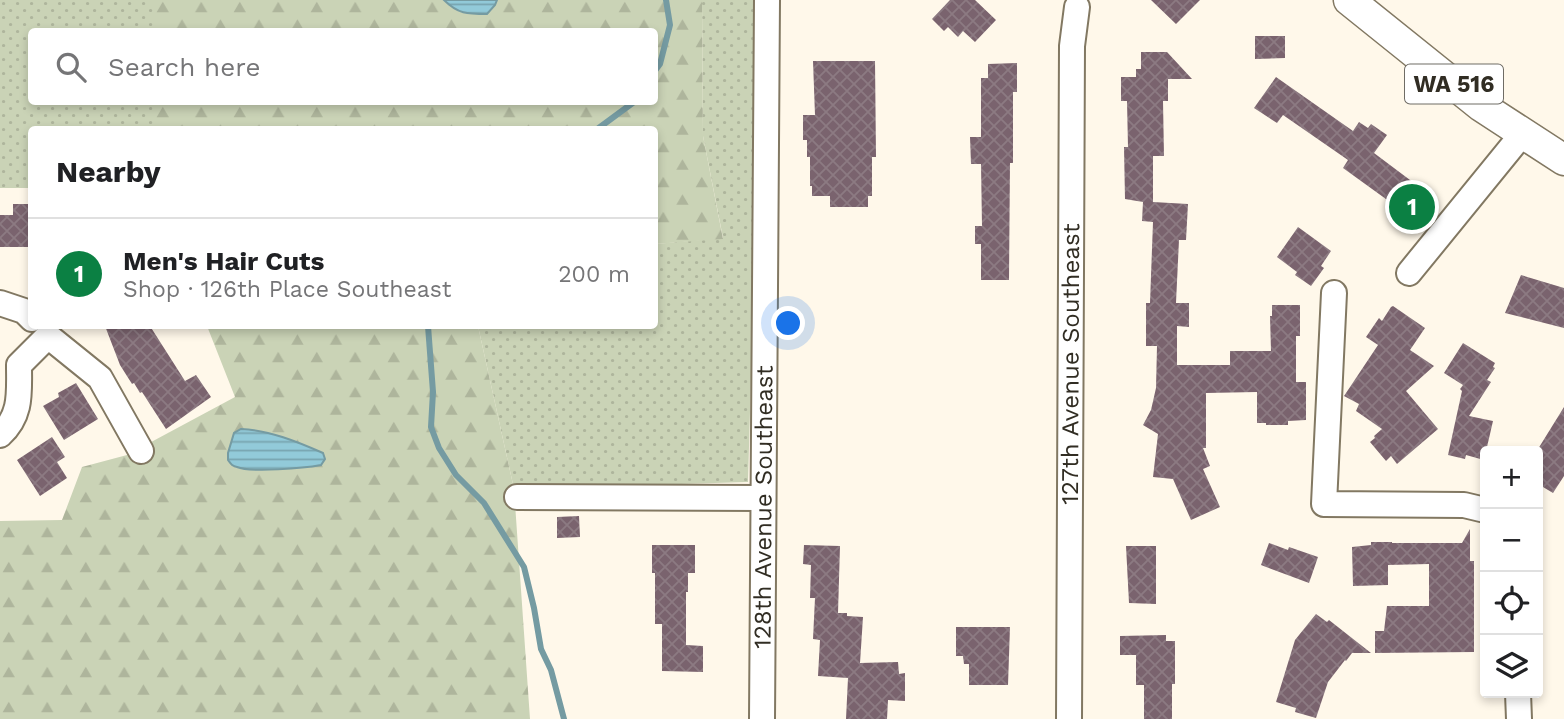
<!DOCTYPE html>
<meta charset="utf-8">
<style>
:root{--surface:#fff;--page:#f2f2f2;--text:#202124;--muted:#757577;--line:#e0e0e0;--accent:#0b8043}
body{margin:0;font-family:"Work Sans",sans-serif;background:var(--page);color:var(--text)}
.controls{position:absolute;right:21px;bottom:21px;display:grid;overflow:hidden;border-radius:7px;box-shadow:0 4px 10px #0003}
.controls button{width:63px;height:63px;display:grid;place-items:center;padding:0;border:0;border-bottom:2px solid var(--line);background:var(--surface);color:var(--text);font:35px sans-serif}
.you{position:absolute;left:789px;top:324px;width:24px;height:24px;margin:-18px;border:5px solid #fff;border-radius:50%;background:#1a73e8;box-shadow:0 0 0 10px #1a73e833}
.badge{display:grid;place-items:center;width:46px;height:46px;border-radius:50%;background:var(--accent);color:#fff;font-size:23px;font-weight:700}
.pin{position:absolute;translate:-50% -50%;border:4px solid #fff;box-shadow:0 2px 7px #0006}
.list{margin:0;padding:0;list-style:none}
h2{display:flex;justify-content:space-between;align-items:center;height:91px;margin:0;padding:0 28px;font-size:30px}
h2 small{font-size:23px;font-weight:400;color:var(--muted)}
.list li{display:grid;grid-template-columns:46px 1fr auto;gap:21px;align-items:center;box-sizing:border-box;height:112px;padding:0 28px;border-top:2px solid var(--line)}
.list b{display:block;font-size:26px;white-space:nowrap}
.list p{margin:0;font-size:23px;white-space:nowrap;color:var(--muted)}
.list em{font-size:23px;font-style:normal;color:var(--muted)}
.icon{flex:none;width:38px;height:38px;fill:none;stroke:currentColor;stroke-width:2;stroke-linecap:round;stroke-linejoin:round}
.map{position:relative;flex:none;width:1564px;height:719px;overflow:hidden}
.search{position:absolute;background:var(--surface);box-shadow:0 4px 10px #0003;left:28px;top:28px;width:630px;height:77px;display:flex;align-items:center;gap:18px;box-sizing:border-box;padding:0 24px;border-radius:7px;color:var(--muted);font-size:26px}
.panel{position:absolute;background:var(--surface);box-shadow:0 4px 10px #0003;left:28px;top:126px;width:630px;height:203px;border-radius:7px}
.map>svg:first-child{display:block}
.grass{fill:url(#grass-dots)}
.forest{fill:url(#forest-firs)}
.water{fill:url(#water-rules);stroke:#759ba2;stroke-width:2}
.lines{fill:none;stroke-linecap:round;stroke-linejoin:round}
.stream{stroke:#759ba2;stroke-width:6}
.building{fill:url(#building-cross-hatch)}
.minor-casing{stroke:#827862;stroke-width:28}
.major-casing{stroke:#827862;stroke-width:33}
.minor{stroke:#fff;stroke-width:24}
.major{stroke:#fff;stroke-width:30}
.labels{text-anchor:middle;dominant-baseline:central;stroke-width:7;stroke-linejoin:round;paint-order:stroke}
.shield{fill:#fff;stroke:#6f6c65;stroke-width:2}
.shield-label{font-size:23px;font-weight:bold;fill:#312d23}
.street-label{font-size:24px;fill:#312d23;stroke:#fff}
</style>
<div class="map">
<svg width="1564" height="719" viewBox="0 0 1564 719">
<defs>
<pattern id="grass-dots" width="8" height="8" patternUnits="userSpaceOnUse" patternTransform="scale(1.75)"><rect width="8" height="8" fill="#cad3b6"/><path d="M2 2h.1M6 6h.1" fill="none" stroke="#aeb59c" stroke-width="1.8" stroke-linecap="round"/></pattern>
<pattern id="forest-firs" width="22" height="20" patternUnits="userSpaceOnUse" patternTransform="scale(1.75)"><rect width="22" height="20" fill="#cad3b6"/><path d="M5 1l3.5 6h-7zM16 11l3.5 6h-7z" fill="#aeb59c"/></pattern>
<pattern id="water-rules" width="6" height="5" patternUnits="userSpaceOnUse" patternTransform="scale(1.75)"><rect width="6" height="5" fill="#92cad9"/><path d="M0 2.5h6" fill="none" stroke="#78a4b0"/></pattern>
<pattern id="building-cross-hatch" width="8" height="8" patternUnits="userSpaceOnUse" patternTransform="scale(1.75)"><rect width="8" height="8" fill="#7a636e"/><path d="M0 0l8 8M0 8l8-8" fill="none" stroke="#8c7a82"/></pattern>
</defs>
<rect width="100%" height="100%" fill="#fff8ea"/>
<path class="grass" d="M 0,0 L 153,0 L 153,31 L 32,32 L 32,102 L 153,102 L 153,129 L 32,130 L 31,188 L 0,188 Z
M 702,0 L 755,0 L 755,236 L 748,482 L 514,489 L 478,326 L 654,326 L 655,244 L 723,238 L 703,136 Z"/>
<path class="forest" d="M 153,0 L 444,0 L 449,5 L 495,5 L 497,0 L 702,0 L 703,136 L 723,239 L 655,244 L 654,130 L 153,130 L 153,102 L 654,102 L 654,32 L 153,31 Z
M 207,326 L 478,326 L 514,489 L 530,719 L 0,719 L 0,521 L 62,520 L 82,467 L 127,455 L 235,397 Z"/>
<path class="water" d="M 444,0 L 497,0 L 495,5 L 487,14 C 467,14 458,14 444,0 Z
M 241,429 C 269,430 298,442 323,453 L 325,459 L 321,465 C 305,468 251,473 237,467 C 232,466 231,464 228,460 L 228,453 L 234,433 Z"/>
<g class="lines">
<path class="stream" d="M 654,72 L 660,64 L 670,25 L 666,0
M 596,130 L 634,102
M 428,326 L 433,392 L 431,427 L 439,448 L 456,475 L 484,503 L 524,567 L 534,608 L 541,649 L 551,670 L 564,719"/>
</g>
<path class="building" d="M 950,0 L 975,0 L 996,20 L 975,42 L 963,31 L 958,37 L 948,27 L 944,31 L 932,19 Z
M 1151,0 L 1200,0 L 1176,24 Z
M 1255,36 L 1285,36 L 1285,58 L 1255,59 Z
M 1141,52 L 1167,52 L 1192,79 L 1168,79 L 1168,101 L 1163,101 L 1164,156 L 1153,156 L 1153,202 L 1188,204 L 1186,240 L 1179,240 L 1176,303 L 1189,303 L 1189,327 L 1177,326 L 1177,365 L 1230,365 L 1230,351 L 1271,351 L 1270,316 L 1272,316 L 1272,305 L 1300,305 L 1300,336 L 1296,336 L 1296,382 L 1306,382 L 1306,420 L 1288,421 L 1288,425 L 1266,425 L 1266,423 L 1257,423 L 1257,392 L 1206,393 L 1206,448 L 1203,448 L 1210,466 L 1203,469 L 1220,507 L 1191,520 L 1173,479 L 1153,477 L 1158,434 L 1143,425 L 1151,410 L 1156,388 L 1157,346 L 1146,346 L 1146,303 L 1150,303 L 1153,222 L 1142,221 L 1143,202 L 1125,199 L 1124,147 L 1128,147 L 1127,101 L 1121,101 L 1121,77 L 1136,77 L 1136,69 L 1141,69 Z
M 813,61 L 875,61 L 876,157 L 872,157 L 872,196 L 868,196 L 868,207 L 830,207 L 830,196 L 812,196 L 812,186 L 810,186 L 810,157 L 807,157 L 807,140 L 803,140 L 803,115 L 815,115 Z
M 1017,63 L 1017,92 L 1013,92 L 1013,163 L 1010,163 L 1009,280 L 981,280 L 981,244 L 975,244 L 975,226 L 982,226 L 981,164 L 971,164 L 970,137 L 981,137 L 981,78 L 988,78 L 988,64 Z
M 1276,77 L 1353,131 L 1359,122 L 1368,128 L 1371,124 L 1387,135 L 1374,153 L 1434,198 L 1411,231 L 1389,216 L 1397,207 L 1343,168 L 1348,160 L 1283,115 L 1277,123 L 1254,108 Z
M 13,204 L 32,204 L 32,247 L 0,247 L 0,215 L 13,215 Z
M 1298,227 L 1331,251 L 1321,266 L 1324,268 L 1311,286 L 1295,275 L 1297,272 L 1277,257 Z
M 1521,275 L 1564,288 L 1564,328 L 1505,313 Z
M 1393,306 L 1425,328 L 1410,350 L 1434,366 L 1406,391 L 1438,429 L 1397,464 L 1391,456 L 1386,461 L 1370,442 L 1375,438 L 1374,436 L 1382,429 L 1356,411 L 1359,404 L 1344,396 L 1378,345 L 1366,337 L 1379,318 L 1382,321 L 1391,307 Z
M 105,326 L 150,326 L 185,381 L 196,375 L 211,397 L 166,429 L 142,392 L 140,393 L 134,383 L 132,384 L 120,365 Z
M 1463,343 L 1495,363 L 1493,367 L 1495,368 L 1487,380 L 1491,382 L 1469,416 L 1493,421 L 1484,460 L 1466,455 L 1465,459 L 1448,455 L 1462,391 L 1460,389 L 1463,385 L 1444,373 Z
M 76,383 L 98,419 L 64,440 L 43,406 L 59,397 L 58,393 Z
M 1564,407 L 1564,476 L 1553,493 L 1538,484 L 1538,449 Z
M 52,437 L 65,457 L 57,462 L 67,478 L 40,496 L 17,460 Z
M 579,516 L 580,537 L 557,538 L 557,517 Z
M 1470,529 L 1470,561 L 1474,561 L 1474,652 L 1375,653 L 1375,631 L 1384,631 L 1387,606 L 1429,606 L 1429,564 L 1388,565 L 1388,585 L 1353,586 L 1352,547 L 1371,545 L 1371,542 L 1392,542 L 1392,543 L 1462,543 Z
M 1269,543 L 1288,550 L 1289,547 L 1318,557 L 1309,583 L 1261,565 Z
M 652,545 L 695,545 L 695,573 L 688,573 L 688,592 L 686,592 L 686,645 L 703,646 L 703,672 L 662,671 L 662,624 L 655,624 L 655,573 L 652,573 Z
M 804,545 L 840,546 L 838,613 L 847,613 L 847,616 L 863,617 L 860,663 L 898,662 L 899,674 L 905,673 L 905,701 L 888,700 L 887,719 L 846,719 L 848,678 L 818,676 L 820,640 L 813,639 L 815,598 L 810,598 L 811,565 L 803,564 Z
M 1126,546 L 1156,546 L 1156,604 L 1129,603 Z
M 1316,614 L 1327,622 L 1329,620 L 1371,653 L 1352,653 L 1346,661 L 1345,660 L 1328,682 L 1316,718 L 1295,712 L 1296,708 L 1276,702 L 1295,640 Z
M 956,627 L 1010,627 L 1008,685 L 969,685 L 969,664 L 964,664 L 963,656 L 956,656 Z
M 1166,635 L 1166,641 L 1175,641 L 1175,684 L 1172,684 L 1172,719 L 1144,719 L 1144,685 L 1136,685 L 1136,655 L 1120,655 L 1120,636 Z"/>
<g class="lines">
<defs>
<g id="minor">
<path d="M 1409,273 L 1523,133"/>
<path d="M 1334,293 L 1324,504 L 1464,505 L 1485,510"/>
<path d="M 0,303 L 24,311 L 32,319"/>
<path d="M 0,435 C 22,415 19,393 19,365 L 48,336 L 100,378 L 141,451"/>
<path d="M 517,497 L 762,498"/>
<path d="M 1518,693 L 1519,719"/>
<path id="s1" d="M 762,719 L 767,0"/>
<path id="s2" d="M 1069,719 L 1072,46 L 1077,7"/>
</g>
<path id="major" d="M 1349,0 L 1481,106 L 1564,160"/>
</defs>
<use href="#minor" class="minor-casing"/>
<use href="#major" class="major-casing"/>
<use href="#minor" class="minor"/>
<use href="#major" class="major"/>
</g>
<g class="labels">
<rect class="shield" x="1405" y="64.5" width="98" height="39" rx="5"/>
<g class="shield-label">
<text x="1454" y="84">WA 516</text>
</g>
<g class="street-label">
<text stroke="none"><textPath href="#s2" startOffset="355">127th Avenue Southeast</textPath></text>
<text stroke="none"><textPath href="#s1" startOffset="212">128th Avenue Southeast</textPath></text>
</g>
</g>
</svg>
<div class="controls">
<button>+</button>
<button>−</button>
<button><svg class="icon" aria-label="locate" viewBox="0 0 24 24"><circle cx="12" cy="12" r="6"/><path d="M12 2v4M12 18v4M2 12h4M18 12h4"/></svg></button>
<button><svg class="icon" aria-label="layers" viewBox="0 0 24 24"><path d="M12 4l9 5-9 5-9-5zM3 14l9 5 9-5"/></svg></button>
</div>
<div class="you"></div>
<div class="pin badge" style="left:1412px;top:207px">1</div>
<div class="search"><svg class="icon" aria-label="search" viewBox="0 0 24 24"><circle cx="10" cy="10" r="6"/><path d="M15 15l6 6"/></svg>Search here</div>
<section class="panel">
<h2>Nearby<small></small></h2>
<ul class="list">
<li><span class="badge">1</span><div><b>Men's Hair Cuts</b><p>Shop · 126th Place Southeast</p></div><em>200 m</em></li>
</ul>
</section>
</div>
